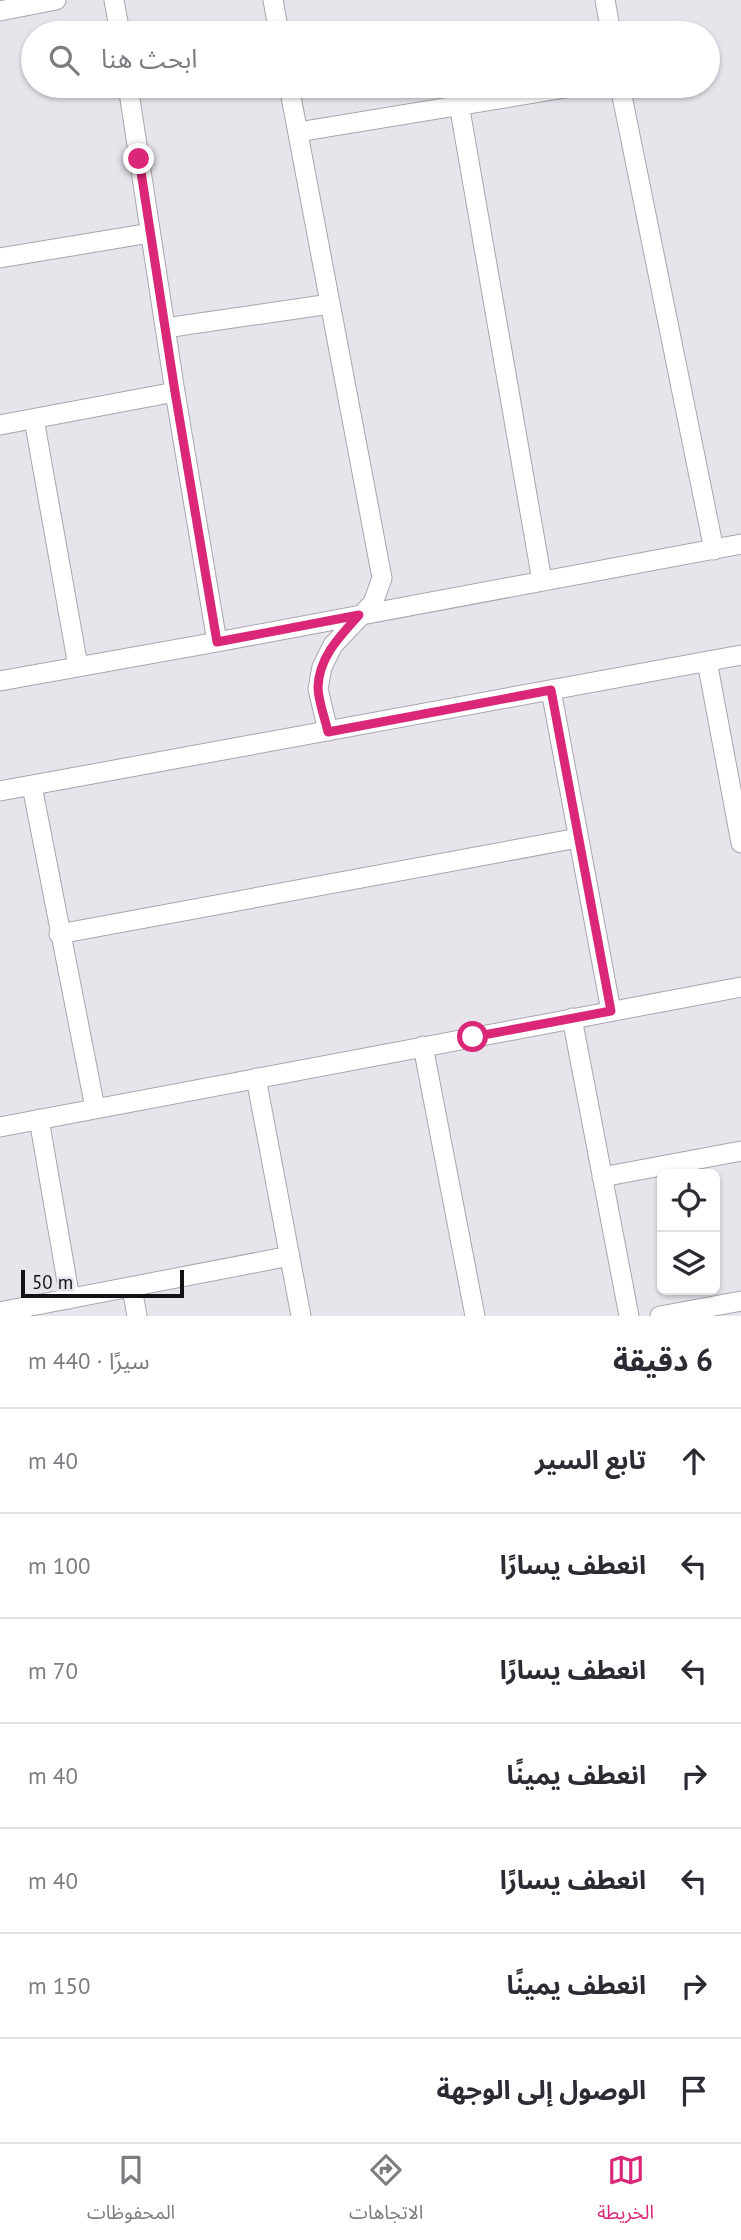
<!DOCTYPE html>
<html lang="ar">
<meta charset="utf-8">
<style>
:root{--surface:#fff;--page:#f7f7f7;--text:#2b2b33;--muted:#7c7c81;--line:#e1e1e2;--accent:#db2777}
body{margin:0;font-family:"PT Sans","Noto Sans Arabic",sans-serif;background:var(--page);color:var(--text);direction:rtl}
.controls{position:absolute;right:21px;bottom:21px;display:grid;overflow:hidden;border-radius:10px;box-shadow:0 2px 5px #0004}
.controls button{width:63px;height:63px;display:grid;place-items:center;padding:0;border:0;border-bottom:2px solid var(--line);background:var(--surface);color:var(--text);font:35px sans-serif}
.scale{position:absolute;left:21px;bottom:18px;width:163px;box-sizing:border-box;padding-left:7px;border:4px solid #121114;border-top:0;font-size:19px;line-height:24px;white-space:nowrap;color:#121114;-webkit-text-stroke:5px #e8e4ec;paint-order:stroke}
.stop{position:absolute;width:21px;height:21px;margin:-16px;border:5px solid #db2777;border-radius:50%;background:#fff}
.stop.end{background:#db2777;border-color:#fff;box-shadow:0 2px 7px #0008}
.list{margin:0;padding:0;list-style:none}
h2{display:flex;justify-content:space-between;align-items:center;height:91px;margin:0;padding:0 28px;font-size:30px}
h2 small{font-size:23px;font-weight:400;color:var(--muted)}
.list li{display:grid;grid-template-columns:46px 1fr auto;gap:21px;align-items:center;box-sizing:border-box;height:105px;padding:0 28px;border-top:2px solid var(--line)}
.list b{display:block;font-size:26px;white-space:nowrap}
.list em{font-size:23px;font-style:normal;color:var(--muted)}
.icon{flex:none;width:38px;height:38px;fill:none;stroke:currentColor;stroke-width:2;stroke-linecap:round;stroke-linejoin:round}
.map{position:relative;flex:none;width:741px;height:1316px;overflow:hidden;direction:ltr}
.search{position:absolute;background:var(--surface);box-shadow:0 2px 5px #0004;left:21px;right:21px;top:21px;height:77px;display:flex;align-items:center;gap:18px;box-sizing:border-box;padding:0 24px;border-radius:38px;color:var(--muted);font-size:26px}
.sheet{height:826px;background:var(--surface)}
nav{display:flex;justify-content:space-around;align-items:center;box-sizing:border-box;height:98px;border-top:2px solid var(--line);background:var(--surface);font-size:19px;color:var(--muted)}
nav a{display:grid;justify-items:center;gap:4px}
nav .on{color:var(--accent)}
.map>svg:first-child{display:block}
.lines{fill:none;stroke-linecap:round;stroke-linejoin:round}
.minor-casing{stroke:#a9a5ad;stroke-width:21}
.minor{stroke:#fff;stroke-width:19}
.route{stroke:#db2777;stroke-width:9}
</style>
<div class="map">
<svg width="741" height="1316" viewBox="0 0 741 1316">
<rect width="100%" height="100%" fill="#e8e4ec"/>
<g class="lines">
<defs>
<path id="minor" d="M 114,0 L 120,33
M 273,0 L 279,33
M 605,0 L 611,33
M 0,11 L 56,0
M 128,86 L 175,392 L 217,642
M 289,86 L 382,578 L 373,603 L 333,645 L 322,667 L 318,689 L 328,731
M 620,86 L 714,550
M 459,104 L 542,581
M 298,132 L 577,86
M 0,258 L 150,233
M 165,328 L 330,304
M 34,419 L 78,666
M 0,425 L 175,392
M 707,661 L 741,843
M 0,681 L 217,642 L 741,544
M 551,690 L 611,1011
M 32,786 L 95,1108
M 0,791 L 741,655
M 59,934 L 578,838
M 572,1018 L 629,1316
M 423,1046 L 475,1316
M 256,1078 L 301,1316
M 39,1119 L 70,1299
M 0,1127 L 741,987
M 602,1177 L 741,1151
M 132,1288 L 137,1316
M 0,1312 L 290,1256
M 660,1316 L 741,1301"/>
</defs>
<use href="#minor" class="minor-casing"/>
<use href="#minor" class="minor"/>
</g>
<g class="lines">
<path class="route" d="M 139,159 L 175,392 L 217,642 L 359,615 C 340,636 319,657 318,687 C 318,701 325,718 328,732 L 551,690 L 611,1011 L 473,1037"/>
</g>
</svg>
<div class="controls">
<button><svg class="icon" aria-label="locate" viewBox="0 0 24 24"><circle cx="12" cy="12" r="6"/><path d="M12 2v4M12 18v4M2 12h4M18 12h4"/></svg></button>
<button><svg class="icon" aria-label="layers" viewBox="0 0 24 24"><path d="M12 4l9 5-9 5-9-5zM3 14l9 5 9-5"/></svg></button>
</div>
<div class="scale">50 m</div>
<div class="stop" style="left:473px;top:1037px"></div>
<div class="stop end" style="left:139px;top:159px"></div>
<div class="search"><svg class="icon" aria-label="search" viewBox="0 0 24 24"><circle cx="10" cy="10" r="6"/><path d="M15 15l6 6"/></svg>ابحث هنا</div>
</div>
<section class="sheet">
<h2>6 دقيقة<small>سيرًا · 440 m</small></h2>
<ul class="list">
<li><svg class="icon" aria-label="ahead" viewBox="0 0 24 24"><path d="M12 20V5M6 11l6-6 6 6"/></svg><div><b>تابع السير</b></div><em>40 m</em></li>
<li><svg class="icon" aria-label="left" viewBox="0 0 24 24"><path d="M17 20v-9H6M10 6l-5 5 5 5"/></svg><div><b>انعطف يسارًا</b></div><em>100 m</em></li>
<li><svg class="icon" aria-label="left" viewBox="0 0 24 24"><path d="M17 20v-9H6M10 6l-5 5 5 5"/></svg><div><b>انعطف يسارًا</b></div><em>70 m</em></li>
<li><svg class="icon" aria-label="right" viewBox="0 0 24 24"><path d="M7 20v-9h11M14 6l5 5-5 5"/></svg><div><b>انعطف يمينًا</b></div><em>40 m</em></li>
<li><svg class="icon" aria-label="left" viewBox="0 0 24 24"><path d="M17 20v-9H6M10 6l-5 5 5 5"/></svg><div><b>انعطف يسارًا</b></div><em>40 m</em></li>
<li><svg class="icon" aria-label="right" viewBox="0 0 24 24"><path d="M7 20v-9h11M14 6l5 5-5 5"/></svg><div><b>انعطف يمينًا</b></div><em>150 m</em></li>
<li><svg class="icon" aria-label="arrive" viewBox="0 0 24 24"><path d="M6 21V4h12l-3 4 3 4H6"/></svg><div><b>الوصول إلى الوجهة</b></div></li>
</ul>
</section>
<nav>
<a class="on"><svg class="icon" aria-label="map" viewBox="0 0 24 24"><path d="M3 6l6-2 6 2 6-2v14l-6 2-6-2-6 2zM9 4v14M15 6v14"/></svg>الخريطة</a>
<a><svg class="icon" aria-label="directions" viewBox="0 0 24 24"><path d="M12 3l9 9-9 9-9-9zM9 14v-3h6M13 9l2 2-2 2"/></svg>الاتجاهات</a>
<a><svg class="icon" aria-label="saved" viewBox="0 0 24 24"><path d="M7 4h10v16l-5-4-5 4z"/></svg>المحفوظات</a>
</nav>
